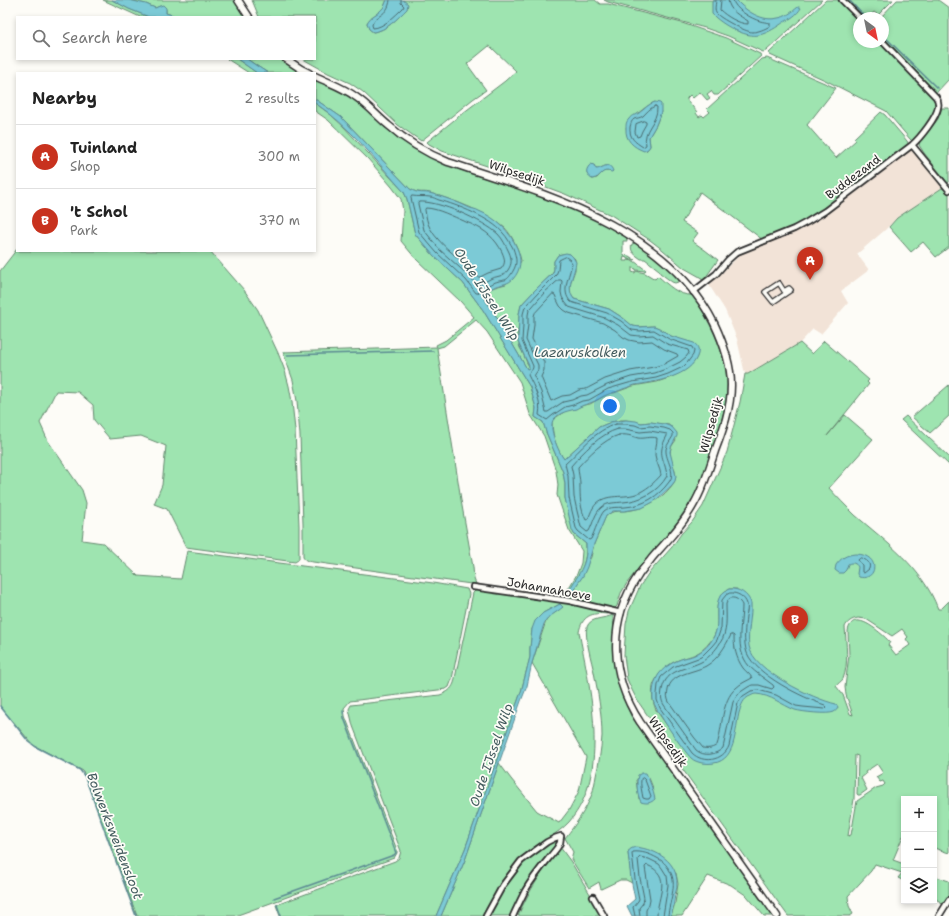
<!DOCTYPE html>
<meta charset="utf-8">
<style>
:root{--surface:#fff;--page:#f2f2f2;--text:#222;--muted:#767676;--line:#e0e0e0;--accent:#c8321e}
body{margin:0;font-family:"Shantell Sans",sans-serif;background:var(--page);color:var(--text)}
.controls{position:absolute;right:12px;bottom:12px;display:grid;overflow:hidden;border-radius:0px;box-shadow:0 2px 6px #0003}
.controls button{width:36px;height:36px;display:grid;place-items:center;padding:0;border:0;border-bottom:1px solid var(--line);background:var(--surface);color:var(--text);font:20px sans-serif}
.compass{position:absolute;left:853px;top:12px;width:36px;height:36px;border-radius:50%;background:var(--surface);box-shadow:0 2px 6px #0003;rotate:147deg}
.you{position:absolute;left:610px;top:406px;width:14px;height:14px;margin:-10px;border:3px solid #fff;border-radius:50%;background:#1a73e8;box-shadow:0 0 0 6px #1a73e833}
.badge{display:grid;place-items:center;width:26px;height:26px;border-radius:50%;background:var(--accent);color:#fff;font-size:13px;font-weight:700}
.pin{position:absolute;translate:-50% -33px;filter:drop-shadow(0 1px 2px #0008)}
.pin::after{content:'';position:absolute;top:21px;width:14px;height:12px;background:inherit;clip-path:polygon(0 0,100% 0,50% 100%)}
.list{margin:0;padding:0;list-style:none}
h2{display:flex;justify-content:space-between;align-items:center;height:52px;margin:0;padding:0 16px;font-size:17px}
h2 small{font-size:13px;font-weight:400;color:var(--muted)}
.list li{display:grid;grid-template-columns:26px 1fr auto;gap:12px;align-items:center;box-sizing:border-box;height:64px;padding:0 16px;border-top:1px solid var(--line)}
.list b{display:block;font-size:15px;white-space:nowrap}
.list p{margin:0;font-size:13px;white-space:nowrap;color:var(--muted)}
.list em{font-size:13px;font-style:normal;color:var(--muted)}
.icon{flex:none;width:22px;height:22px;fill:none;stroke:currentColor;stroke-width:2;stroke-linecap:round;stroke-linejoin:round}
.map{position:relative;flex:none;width:949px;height:916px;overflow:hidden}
.search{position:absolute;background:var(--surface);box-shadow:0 2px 6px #0003;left:16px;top:16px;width:300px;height:44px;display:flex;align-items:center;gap:10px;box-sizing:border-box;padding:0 14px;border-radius:0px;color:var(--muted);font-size:15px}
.panel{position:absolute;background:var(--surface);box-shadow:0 2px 6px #0003;left:16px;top:72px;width:300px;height:180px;border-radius:0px}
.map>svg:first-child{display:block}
.built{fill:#f2e3d7}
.green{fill:#9ee4b0;stroke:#64886e;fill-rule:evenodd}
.water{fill:#7bcad6;stroke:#5b8a92}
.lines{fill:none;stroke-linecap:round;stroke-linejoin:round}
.shore{stroke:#4b6b6f;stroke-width:1}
.stream{stroke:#5b8a92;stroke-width:1.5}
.pedestrian-casing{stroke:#2b2b2b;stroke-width:6}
.minor-casing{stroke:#2b2b2b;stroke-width:8}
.secondary-casing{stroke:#2b2b2b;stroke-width:9}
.pedestrian{stroke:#fdfcf7;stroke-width:3.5}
.minor{stroke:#fdfcf7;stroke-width:4.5}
.secondary{stroke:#fdfcf7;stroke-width:6}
.labels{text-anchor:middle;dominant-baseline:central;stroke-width:3.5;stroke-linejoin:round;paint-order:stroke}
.street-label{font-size:12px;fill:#2b2b2b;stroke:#fdfcf7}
.water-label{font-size:13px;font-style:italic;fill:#435b5e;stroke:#fdfcf7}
</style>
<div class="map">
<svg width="949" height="916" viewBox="0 0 949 916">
<rect width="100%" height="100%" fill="#fdfcf7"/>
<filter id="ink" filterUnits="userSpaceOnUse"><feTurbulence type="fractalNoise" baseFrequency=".025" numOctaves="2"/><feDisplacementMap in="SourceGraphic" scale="8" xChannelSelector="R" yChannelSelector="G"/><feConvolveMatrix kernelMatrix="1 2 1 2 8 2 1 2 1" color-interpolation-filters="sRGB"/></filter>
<g filter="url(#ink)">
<path class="built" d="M 909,151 L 912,151 L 917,154 L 948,192 L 942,188 L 897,218 L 885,230 L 857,254 L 869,270 L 841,291 L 848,303 L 821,334 L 813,329 L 800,343 L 748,374 L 745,374 L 737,339 L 725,310 L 709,285 L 744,251 L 905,153 Z"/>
<path class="green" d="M 103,0 L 112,0 L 129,9 L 149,17 L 140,17 Z
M 129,0 L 235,0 L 245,17 L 178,17 L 166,13 L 166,9 L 160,6 L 155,8 L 146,4 Z
M 252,0 L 387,0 C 385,3 385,7 382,9 C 377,15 371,15 367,23 L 369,29 L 373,32 C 386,31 398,18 407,9 L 403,0 L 595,0 L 600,4 L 608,4 L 682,23 L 726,38 L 760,54 L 761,56 L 718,95 L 714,95 L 711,91 L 707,94 L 710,98 L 707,100 L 700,92 L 693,98 L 690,95 L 687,98 L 687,100 L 697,112 L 696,113 L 699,117 L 702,115 L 704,117 L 710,112 L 707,109 L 760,61 L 762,59 L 767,58 L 836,88 L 807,125 L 836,158 L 856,140 L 854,138 L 881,112 L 885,115 L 907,141 L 909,145 L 824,209 L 793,228 L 763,240 L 700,192 L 682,222 L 698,233 L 692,241 L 705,250 L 718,260 L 703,281 L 700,277 L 684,268 L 663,250 L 650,240 L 611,215 L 565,194 L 511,174 L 442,151 L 429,144 L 427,142 L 459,116 L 505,81 L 516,71 L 491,47 L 489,46 L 467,64 L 486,90 L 473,99 L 421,141 L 398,125 L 363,92 L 350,83 L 328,73 L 303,59 L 315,59 L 315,17 L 259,17 ZM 655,102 L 661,112 L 656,125 L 649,137 L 650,146 L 646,151 L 626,129 C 629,120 646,105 655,102 ZM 594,165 L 596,169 C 601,169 603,165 609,166 L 609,171 L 604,171 L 597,178 L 592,179 L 588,175 Z
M 604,0 L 822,0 L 766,51 L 763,52 L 728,36 L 705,28 L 608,2 Z
M 826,0 L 840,0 L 859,19 L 859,42 L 881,42 L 934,99 C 939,114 923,130 913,142 L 910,139 L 886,111 L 825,80 L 770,55 L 769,53 L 770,52 Z
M 845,0 L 893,0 L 878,15 L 874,12 L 867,18 L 862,18 Z
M 897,0 L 938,0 L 949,8 L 949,79 L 936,93 L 883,39 L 883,18 L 880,18 Z
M 227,59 L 237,59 L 257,73 L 249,73 Z
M 247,59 L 281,59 L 301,73 L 268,73 L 257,66 Z
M 315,80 C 327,85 340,89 350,97 C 365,107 376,120 389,131 C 401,141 415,150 430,157 C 460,172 494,180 527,191 C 561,202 595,218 626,236 L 627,241 L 623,241 L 623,255 L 629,256 L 635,260 L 627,259 L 627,258 L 624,257 L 623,261 L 627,261 L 627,260 L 634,261 L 646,270 L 645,271 L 636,270 L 636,269 L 632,268 L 632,272 L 635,273 L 636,271 L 645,273 L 655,279 L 658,276 C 668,285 679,296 692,295 C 710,320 729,359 727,390 C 726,411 718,432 712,452 C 704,473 697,494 684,512 C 667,538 645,559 627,583 L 621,593 L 617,606 L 614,609 L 611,610 L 569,600 C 570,595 572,593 575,591 L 576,586 L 591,557 L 594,544 L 606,516 C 613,509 623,512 632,510 C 648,507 664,497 673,484 C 681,472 667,461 671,448 C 672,445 674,443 676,440 L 669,425 L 650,422 L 641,423 L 626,420 L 621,420 L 611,422 L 599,427 L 564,459 C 556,449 552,434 552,421 L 555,418 L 567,410 L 574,409 L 584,405 L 590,404 L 610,393 L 614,393 L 633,386 L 657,382 L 669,378 L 685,370 L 690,366 L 694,362 L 697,356 L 698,349 L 671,336 L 659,328 L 654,326 L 636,327 L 631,325 L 623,318 L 609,309 L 574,299 C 566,290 572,279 575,270 C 575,266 575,263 575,259 L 570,254 L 562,254 L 558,255 L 554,261 L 554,269 L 553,273 L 535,290 L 521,305 L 519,314 L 519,325 L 517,337 L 520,348 L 522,351 L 527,363 L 529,366 L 529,368 L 527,369 L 493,311 L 486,301 L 483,293 C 490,288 498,286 506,284 L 521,261 C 519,250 513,237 505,228 C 498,222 490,218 482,213 C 466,205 450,199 433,194 C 423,190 420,195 410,189 L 368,145 L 341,117 L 315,99 Z
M 315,103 L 331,115 L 344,127 L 404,192 L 407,199 L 415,234 L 434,256 L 463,283 L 483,310 L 530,387 L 536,408 L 535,417 L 543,422 L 544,425 L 546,432 L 563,472 L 565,484 L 565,498 L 574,534 L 586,544 C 587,559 582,571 574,584 C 571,588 568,592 566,597 L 564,596 L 577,574 L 581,563 L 582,551 L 569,530 L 557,495 L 558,485 L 556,471 L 544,436 L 530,414 L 520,382 L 487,332 L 476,320 L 444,346 L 437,348 L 462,506 L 473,567 L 474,579 L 476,584 L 478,585 L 313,562 C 309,561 305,561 303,557 L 303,524 L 300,435 L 297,401 L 293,380 L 283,352 L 437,347 L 436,345 L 446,340 L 474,317 L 461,302 L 416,259 L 401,241 L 403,211 L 401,199 L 392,187 L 368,159 L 328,120 L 315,111 Z
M 942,108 L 949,108 L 949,182 L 948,183 L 924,153 L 919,145 L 920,141 L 938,119 Z
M 942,188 L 949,193 L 949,247 L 936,257 L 923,242 L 911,252 L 889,227 L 897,218 Z
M 635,243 C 651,254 665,265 679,279 L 678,282 L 675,283 L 672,282 L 660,273 L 659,270 L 645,259 L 641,259 C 636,255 629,252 632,244 Z
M 17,249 L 17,251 L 210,251 L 244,290 L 258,310 L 278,353 L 285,371 L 289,386 L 292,402 L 295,430 L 299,526 L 299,558 L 298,560 L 295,562 L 186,547 L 167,509 L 154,504 L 162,485 L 166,446 L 141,436 L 110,439 L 94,420 L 93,405 L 78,392 L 56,391 L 40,423 L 48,441 L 82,490 L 86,503 L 82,540 L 103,543 L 138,576 L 181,579 L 187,551 L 433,583 L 467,589 L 469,594 L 452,679 L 449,687 L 446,689 L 350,701 L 344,708 L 345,716 L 397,850 L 397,853 L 394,858 L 235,916 L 137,916 L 83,771 L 33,745 L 0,706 L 0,271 Z
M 824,341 L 869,380 L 867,382 L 869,384 L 827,436 L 845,415 L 873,439 L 829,488 C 837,497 846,506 855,515 C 886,542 923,568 938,609 L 941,609 L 949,601 L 949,853 L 934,848 L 934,799 L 904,799 L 904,836 L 903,836 L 893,860 L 904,864 L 904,881 L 898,878 L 902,873 L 875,864 L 871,871 L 848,896 L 849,906 L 853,914 L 850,916 L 788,916 L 673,756 L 675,755 L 637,700 L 631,688 L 627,679 L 624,655 L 626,624 L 629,611 L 640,586 L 648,574 L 672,547 L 681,534 L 692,522 L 703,506 L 727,452 L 740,402 L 745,374 L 748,374 L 800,343 L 812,354 ZM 729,589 L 737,589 L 682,746 L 656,710 C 652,701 650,686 657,678 C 658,675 661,673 663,671 C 666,668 669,665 672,663 C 687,655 697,658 709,643 C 713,639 716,633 717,627 C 718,613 713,597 729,589 ZM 858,618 L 866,619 L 892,636 L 902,629 L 908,637 L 906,639 L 910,645 L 896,655 L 888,645 L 890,642 C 882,634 853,606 848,631 L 849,655 L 845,687 L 846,695 L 853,715 L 850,714 L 843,695 L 836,686 C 838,683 841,682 843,679 C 849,664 846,643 845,627 C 847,622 852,619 858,618 ZM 855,755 L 858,756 L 857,794 L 858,795 L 860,795 L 867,790 L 861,778 L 866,774 L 865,772 L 877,764 L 883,773 L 876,777 L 880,782 L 883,781 L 885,784 L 883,786 L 876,788 L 857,801 L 851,835 L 848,836 L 854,799 Z
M 949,385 L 949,416 L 930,433 L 912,417 Z
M 906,416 L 949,457 L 949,465 L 901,420 Z
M 480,590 L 568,603 L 610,613 L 607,614 C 592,612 582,616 579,632 C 590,688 611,774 569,822 C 557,835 541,841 527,852 C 507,868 495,894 483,916 L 441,916 L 465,860 L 499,763 L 511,779 L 537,811 L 559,823 L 569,810 L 579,791 L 586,757 L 532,663 L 546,621 L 550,616 L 559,610 L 560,604 L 543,613 L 532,629 L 530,648 L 530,657 L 521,692 L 465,849 L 436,916 L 280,916 L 276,905 L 395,861 L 399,858 L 401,851 L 353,726 L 349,709 L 351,705 L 440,695 C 448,692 451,690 454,683 L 473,593 L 475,591 Z
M 613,615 C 613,621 614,627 614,634 C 615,647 614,661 616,674 C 619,689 625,702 631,716 L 773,916 L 764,916 L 747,896 L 731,885 L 708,876 L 682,916 L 671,916 L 675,903 L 678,884 L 676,873 L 629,850 L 628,853 L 632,883 L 626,880 L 620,880 L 601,889 L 599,882 L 589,888 L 571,859 L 573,852 L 565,838 C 576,824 586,810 592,794 C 594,788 595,782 596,776 C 599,763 601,750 602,736 C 602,715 598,693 594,672 C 592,663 584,635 587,627 C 590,617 605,619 613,615 ZM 649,778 L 653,788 L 639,799 L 636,780 Z
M 556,840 L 558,842 L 557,846 L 536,873 L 512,916 L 489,916 C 503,891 516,862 542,847 C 546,845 551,841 556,840 Z
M 560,847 L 571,862 L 603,916 L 518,916 C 529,889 544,870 560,847 Z
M 934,876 L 949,881 L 949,895 L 944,904 L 934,898 Z"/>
<path class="water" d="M 112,0 L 129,0 L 146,4 L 155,8 L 160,6 L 163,5 L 166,8 L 166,13 L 178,17 L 149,17 L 129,9 Z
M 387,0 L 403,0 L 408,4 L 407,9 C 398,18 386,31 373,32 L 369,29 L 367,23 C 371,15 377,15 382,9 C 385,7 385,3 387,0 Z
M 715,0 L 736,0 C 746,11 762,22 778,18 C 786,17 792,12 798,7 L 799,7 L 801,8 C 797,15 790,19 784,22 C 777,27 768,33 759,35 C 745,38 721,24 712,14 L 712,2 Z
M 237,59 L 247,59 L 257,66 L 268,73 L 257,73 Z
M 315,99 L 341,117 L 368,145 L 410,189 C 420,195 423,191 433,194 C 446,198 458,202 470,208 C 473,209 476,209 479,211 C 496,218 510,231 517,248 C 522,259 521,270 513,279 C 508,284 503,284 496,286 C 492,288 487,291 483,293 L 486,301 L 493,311 L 527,369 L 529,368 L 529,366 L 518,342 L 519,314 L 521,305 L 535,290 L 553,273 L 554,269 L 554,261 L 558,255 L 566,253 L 570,254 L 573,257 L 576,262 C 575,274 565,288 574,299 L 609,309 L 623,318 L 633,326 L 640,327 L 654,326 L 659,328 L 671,336 L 694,343 C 698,346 699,349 698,354 C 692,377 654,382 635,385 C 631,386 627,388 623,389 C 619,391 614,392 609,394 C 602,396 597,401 590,403 C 587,404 587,404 584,405 C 581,406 578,408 576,409 C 568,411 560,412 554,419 C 547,426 559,453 564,459 L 599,427 L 611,422 L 626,420 L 636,421 L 641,423 L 651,422 L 664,424 L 672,427 L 677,433 L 677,436 L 671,447 L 670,452 L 676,476 L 675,481 L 672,485 L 655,501 L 642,508 L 624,511 L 613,511 L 606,516 L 594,544 L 587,567 L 583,576 L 576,586 L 575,591 L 572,593 L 569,597 L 566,597 C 574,578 588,568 586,544 L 574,534 L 572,530 L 565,498 L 565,484 L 563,472 L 546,432 L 544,425 L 543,422 L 535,417 L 536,408 L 530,387 L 483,310 L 463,283 L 434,256 L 415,234 L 407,199 L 404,192 C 376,161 350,126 315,103 Z
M 655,102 L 660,103 L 661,104 L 661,112 L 656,125 L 649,137 L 650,146 L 648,149 L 644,151 C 633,147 625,140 626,128 C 626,124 626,122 629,119 C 632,114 635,116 639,113 C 645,109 648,104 655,102 Z
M 591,164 L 594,165 L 596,169 C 603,169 609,160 613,171 L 612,172 C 600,168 602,178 592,179 C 585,175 585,169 591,164 Z
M 855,554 C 882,554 877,582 859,577 L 857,574 L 858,567 C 856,563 852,562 848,564 L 846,570 L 843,573 L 839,573 L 835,570 L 836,565 C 841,558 846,555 855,554 Z
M 729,589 C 739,588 748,594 751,603 C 752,617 747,632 749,646 C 753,671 814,699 836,704 L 838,707 C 837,710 837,710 834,712 C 828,715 802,712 795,710 C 782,705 771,695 756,694 C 753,694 751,696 748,697 C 742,701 741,707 739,713 C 734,736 736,768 702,763 C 698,762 694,761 691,758 C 684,751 654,709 653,700 C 652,692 654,681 659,674 C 665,666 675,661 684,658 C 689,657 694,656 698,653 C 704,650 710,644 713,638 C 723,622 708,598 729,589 Z
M 560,604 L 563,607 C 556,613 548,616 544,624 L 532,663 L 527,686 L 521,701 L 499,763 L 465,860 L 441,916 L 436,916 L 465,849 L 521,692 L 530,657 L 530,648 L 532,629 L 535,621 L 543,613 Z
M 642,773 L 646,773 C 650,781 653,790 655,799 C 651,803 647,804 641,802 C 637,795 636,783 638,775 Z
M 636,847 C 657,850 678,861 677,885 C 677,889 676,891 675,894 C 674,902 673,909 671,916 L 632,916 L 627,906 L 635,899 L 631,879 L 628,853 C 629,849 632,848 636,847 Z"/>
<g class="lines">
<path class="shore" d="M 390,0 C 388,17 375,14 372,25 L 373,28 C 383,28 396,15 403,8 L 404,6 L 401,3 L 401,0
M 716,0 C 716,3 714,9 716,13 C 719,18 746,32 752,32 C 758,32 765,29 770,26 L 770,23 C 766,22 763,22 760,21 C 752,19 734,9 733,0
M 721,0 L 720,10 C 726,16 739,24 748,24 L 748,21 C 740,16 729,11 728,0
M 655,106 L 657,107 C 658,123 642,129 646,145 L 643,147 C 635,142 629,138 630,127 C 631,124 631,121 634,119 C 637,118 640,118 643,116 C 647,112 650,108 655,106 Z
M 644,121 L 646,122 L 646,124 L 642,131 L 640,136 L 637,137 L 635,132 L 636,124 Z
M 412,196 C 418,197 424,196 430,197 C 433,197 436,199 439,200 C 457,205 491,218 503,233 C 507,237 510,243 513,248 C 516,257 518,263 513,271 C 511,275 508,279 505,280 C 504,280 499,281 499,281 C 492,283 482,287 478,293 L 476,293 L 466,280 L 437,253 L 419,232 L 411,198 Z
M 419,202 C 438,200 484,221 498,234 C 503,239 506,246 509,252 C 512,259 512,264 508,270 C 504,276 499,276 492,278 C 488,280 483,283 479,285 L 477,285 L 469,276 L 440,250 L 424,230 L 418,204 Z
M 426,208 C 437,208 454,217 464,221 C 467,223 470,223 473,225 C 485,230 496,239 502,252 C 505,259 506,263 501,269 L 488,273 L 480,277 L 478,277 C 464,260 441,248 430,228 C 427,223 426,216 425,210 Z
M 566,257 L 570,260 L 572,263 C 570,276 560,291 571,302 L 607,313 L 621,321 L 632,330 L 640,331 L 654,330 L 669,339 L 692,347 L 694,351 L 693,355 L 687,363 L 683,367 L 668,374 L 656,378 L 632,382 L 608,389 L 589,400 L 582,401 L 573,405 L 565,407 L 553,415 L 547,420 L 539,415 C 542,401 534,387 528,375 C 528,371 533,372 533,366 L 522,341 L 523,325 L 523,314 L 525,307 L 528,304 L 538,293 L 556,275 L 558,270 L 559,260 L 563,258 Z
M 559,280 L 561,280 L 562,281 L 561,292 L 562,297 L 565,302 L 569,307 L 605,318 L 618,325 L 631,335 L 639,336 L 653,335 L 667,344 L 688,350 L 689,353 L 686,357 L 680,362 L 666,369 L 655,373 L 631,377 L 607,385 L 587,395 L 581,396 L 572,400 L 563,402 L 548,412 L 546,412 L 541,392 L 534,376 L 538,370 L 538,365 L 526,340 L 528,325 L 528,315 L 529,310 L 532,307 L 544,293 Z
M 553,294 L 555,295 L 557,300 L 560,306 L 564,310 L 569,313 L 603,323 L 615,330 L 623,337 L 629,340 L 639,342 L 652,341 L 664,349 L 677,354 L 678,356 L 664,364 L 654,367 L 630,371 L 605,379 L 586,389 L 579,390 L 570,395 L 562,396 L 551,401 L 541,377 L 544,370 L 544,362 L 532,339 L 534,325 L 534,316 L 535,313 Z
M 616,424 L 626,424 L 635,425 L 640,427 L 650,426 L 664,428 L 670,430 L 673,433 L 673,436 C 671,440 667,444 666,449 C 665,460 677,472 669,482 C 659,496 643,506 625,507 C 618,508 610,506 604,511 C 600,515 594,533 591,539 L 589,540 L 578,531 L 576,528 L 569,498 L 568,476 L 565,464 C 581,450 595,430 616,424 Z
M 618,429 L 625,429 L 640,432 L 650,431 L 667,434 L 667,436 C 656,455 665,458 667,476 C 658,492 640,501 623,502 C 616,503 608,502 602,507 C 595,512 593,524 589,531 L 587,532 L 581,527 L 577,511 L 574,497 L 573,475 L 571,466 C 583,452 600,434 618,429 Z
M 619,435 C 627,434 631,436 638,438 C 645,439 650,436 657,438 C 657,444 655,449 655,455 C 656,462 660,468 661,475 C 654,483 646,490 636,494 C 621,499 603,492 593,508 C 591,511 590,515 588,519 L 586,520 C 580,509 580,496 580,484 C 580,478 578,473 578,467 C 588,456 604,439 619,435 Z
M 861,558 C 867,560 871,563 869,569 L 864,573 L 862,572 L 862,565 L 858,560 L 859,559 Z
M 730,593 C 737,592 745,597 747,604 C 748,608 747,612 746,616 C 745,627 743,642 747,653 C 756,675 803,698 825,705 L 827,707 L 825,709 L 803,707 L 796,706 L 776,695 L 758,690 L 751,691 L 743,696 L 738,703 L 729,746 C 723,761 703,764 692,753 L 660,708 L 657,700 L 657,694 L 658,685 L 661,677 L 673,667 L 701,657 L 712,646 L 717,640 L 721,628 L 722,600 L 726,595 Z
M 731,598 C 736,597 740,601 742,605 C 742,626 734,648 749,666 C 756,673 765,679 773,685 L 774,687 L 772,689 L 759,685 L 752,685 L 748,687 L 739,693 L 733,702 L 723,748 C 716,755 704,757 696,750 L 664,705 C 661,700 661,696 662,690 C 666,668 687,670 703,661 C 709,657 716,650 720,643 C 728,632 726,617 726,604 L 728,600 Z
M 731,635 L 733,635 L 734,636 C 734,648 736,658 743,668 C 746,672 750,674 752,678 C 747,681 741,683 736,688 C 721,701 723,727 717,745 C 713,748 709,749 703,748 L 694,737 L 669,702 C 667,698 667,695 668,690 C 671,673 693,673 706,666 C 718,659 725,647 731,635 Z
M 643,778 L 645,780 L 651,796 L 649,799 L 646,799 L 643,798 C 642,792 640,785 641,779 Z
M 635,916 L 633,907 L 638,901 L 639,899 L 635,879 L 632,854 L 633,852 C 641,851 650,854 657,858 C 663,861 666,864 670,871 C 678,885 669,901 668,916
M 640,916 L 639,908 L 643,903 L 644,898 L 640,878 L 638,859 L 640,857 L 649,859 L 659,864 L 662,868 L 667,876 L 668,885 L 663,916
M 646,916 L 646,910 L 649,904 L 650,899 L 645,867 L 647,865 C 673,876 657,896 657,916"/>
<path class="stream" d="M 849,0 L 865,17
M 883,35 L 937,88
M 287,355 L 433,351
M 0,706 L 28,741 L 36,747 L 80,770 L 85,777 L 136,916
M 274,898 L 394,855 L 396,853 L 344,718 L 343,711
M 277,905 L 281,916"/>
<defs>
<path id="pedestrian" d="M 779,283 L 784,291 L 789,288 L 791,290 L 773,302 L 765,292 Z"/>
<path id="minor" d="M 842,0 L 860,18
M 912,145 L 949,190
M 693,292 L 716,274 L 728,260 L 737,252 L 794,229 L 807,222 L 825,211 L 912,145 C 920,138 937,117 938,107 C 939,103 938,100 936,97 L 883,42
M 473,587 L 570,601 L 621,613
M 593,897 L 604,916
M 486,916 L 503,885 L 521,861 L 547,842 L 555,838 L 561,836 L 560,843 L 557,848 C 546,862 534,875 525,891 C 521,899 517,907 513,916
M 939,916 L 949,900"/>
<path id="secondary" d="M 238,0 L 249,17
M 286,59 L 301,69 L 309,73
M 315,76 C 329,83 343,87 356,97 C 368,105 377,116 388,125 C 406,141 426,153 448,162 C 544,194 664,225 714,323 C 723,342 731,363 731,385 C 731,408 723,430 715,451 C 709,469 704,487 694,504 C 683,524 667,541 652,558 C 648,564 642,569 638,576 C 607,622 610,676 640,722 L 777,916"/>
</defs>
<use href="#pedestrian" class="pedestrian-casing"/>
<use href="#minor" class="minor-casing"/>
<use href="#secondary" class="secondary-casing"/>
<use href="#pedestrian" class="pedestrian"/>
<use href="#minor" class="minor"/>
<use href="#secondary" class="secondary"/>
</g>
</g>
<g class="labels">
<g class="street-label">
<text transform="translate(517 173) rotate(18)">Wilpsedijk</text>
<text transform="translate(853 177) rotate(-37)">Buddezand</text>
<text transform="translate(711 425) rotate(-74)">Wilpsedijk</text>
<text transform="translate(549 589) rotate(10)">Johannahoeve</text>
<text transform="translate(668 742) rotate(55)">Wilpsedijk</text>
</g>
<g class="water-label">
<text transform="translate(487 294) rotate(57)">Oude IJssel Wilp</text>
<text x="580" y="352">Lazaruskolken</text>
<text transform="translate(491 755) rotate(-71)">Oude IJssel Wilp</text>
<text transform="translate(115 836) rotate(69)">Bolwerksweidensloot</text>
</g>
</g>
</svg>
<div class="controls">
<button>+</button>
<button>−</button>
<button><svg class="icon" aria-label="layers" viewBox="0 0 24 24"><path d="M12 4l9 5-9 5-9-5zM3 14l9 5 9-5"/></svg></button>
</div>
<svg class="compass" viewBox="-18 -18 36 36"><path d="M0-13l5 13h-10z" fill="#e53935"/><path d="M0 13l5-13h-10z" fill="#767676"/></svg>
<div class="you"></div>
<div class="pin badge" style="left:810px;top:280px">A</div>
<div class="pin badge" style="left:795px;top:639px">B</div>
<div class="search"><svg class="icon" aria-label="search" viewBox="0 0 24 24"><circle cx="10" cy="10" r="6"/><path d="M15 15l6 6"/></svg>Search here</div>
<section class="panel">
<h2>Nearby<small>2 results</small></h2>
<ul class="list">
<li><span class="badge">A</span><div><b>Tuinland</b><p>Shop</p></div><em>300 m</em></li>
<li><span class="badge">B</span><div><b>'t Schol</b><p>Park</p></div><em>370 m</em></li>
</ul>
</section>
</div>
